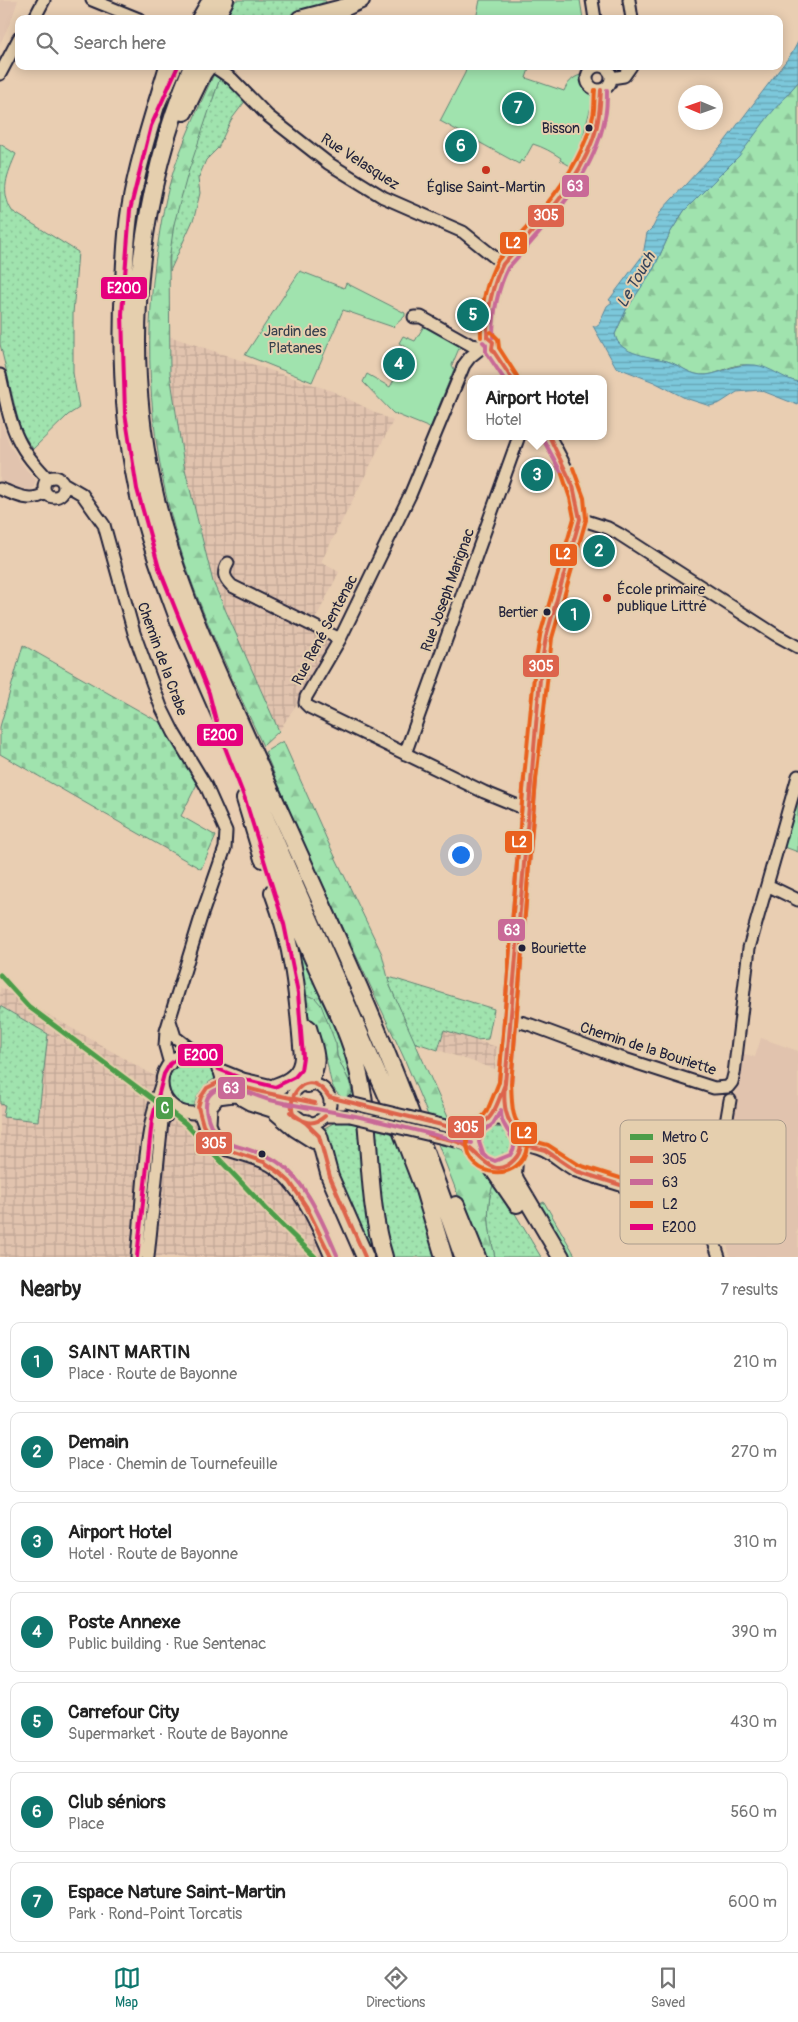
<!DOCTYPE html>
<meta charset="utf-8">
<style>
:root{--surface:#fff;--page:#f6f6f6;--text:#222;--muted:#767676;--line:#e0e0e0;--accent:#0f766e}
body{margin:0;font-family:Pangolin,sans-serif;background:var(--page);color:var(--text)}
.compass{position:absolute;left:678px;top:85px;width:45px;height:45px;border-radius:50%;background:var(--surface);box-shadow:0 2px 12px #0003;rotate:272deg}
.you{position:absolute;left:460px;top:854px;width:18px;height:18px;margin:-12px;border:4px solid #fff;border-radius:50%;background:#1a73e8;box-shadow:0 0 0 8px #1a73e833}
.badge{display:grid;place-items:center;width:32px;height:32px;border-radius:50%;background:var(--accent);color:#fff;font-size:16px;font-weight:700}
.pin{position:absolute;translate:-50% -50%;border:2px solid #fff;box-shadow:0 1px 5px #0006}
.popup{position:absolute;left:467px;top:375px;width:140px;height:65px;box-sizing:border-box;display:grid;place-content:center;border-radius:10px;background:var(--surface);filter:drop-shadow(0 1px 4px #0005);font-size:16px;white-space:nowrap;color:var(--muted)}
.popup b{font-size:19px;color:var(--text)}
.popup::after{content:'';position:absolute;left:50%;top:100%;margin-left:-10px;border:10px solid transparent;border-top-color:var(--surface)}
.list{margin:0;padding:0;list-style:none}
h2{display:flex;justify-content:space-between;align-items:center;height:65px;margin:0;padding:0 20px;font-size:21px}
h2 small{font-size:16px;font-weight:400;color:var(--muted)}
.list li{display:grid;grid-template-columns:32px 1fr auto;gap:15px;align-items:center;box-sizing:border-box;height:80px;margin:0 10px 10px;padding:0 10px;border:1px solid var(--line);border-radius:10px}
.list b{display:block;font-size:19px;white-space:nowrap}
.list p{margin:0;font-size:16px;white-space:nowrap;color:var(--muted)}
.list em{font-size:16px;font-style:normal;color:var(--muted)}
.icon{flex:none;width:28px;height:28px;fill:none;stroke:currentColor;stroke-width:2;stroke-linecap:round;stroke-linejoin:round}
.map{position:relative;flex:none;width:798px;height:1257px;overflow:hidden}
.search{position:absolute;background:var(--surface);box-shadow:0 2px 12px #0003;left:15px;right:15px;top:15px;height:55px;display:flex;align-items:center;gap:12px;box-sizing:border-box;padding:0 18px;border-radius:10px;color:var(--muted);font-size:19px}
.sheet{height:695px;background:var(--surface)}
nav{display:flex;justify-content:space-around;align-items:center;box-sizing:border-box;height:70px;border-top:1px solid var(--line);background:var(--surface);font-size:14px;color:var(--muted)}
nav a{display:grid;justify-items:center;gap:2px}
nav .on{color:var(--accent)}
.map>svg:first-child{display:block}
.built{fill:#e1c3ae}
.industrial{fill:url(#industrial-grid)}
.grass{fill:url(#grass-dots);stroke:#618274}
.forest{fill:url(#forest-firs);stroke:#618274}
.cemetery{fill:url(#cemetery-stones);stroke:#618274}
.park{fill:#a0e3ae;stroke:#618274}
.water{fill:url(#water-rules);stroke:#58869b}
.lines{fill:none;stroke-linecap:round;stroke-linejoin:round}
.minor-casing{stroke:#22223b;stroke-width:15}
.highway-casing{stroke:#22223b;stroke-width:20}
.minor{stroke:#e5cfae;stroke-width:11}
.highway{stroke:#e5cfae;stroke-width:16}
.minor-bridge-casing{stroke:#22223b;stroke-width:15;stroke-linecap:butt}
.minor-bridge{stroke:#e5cfae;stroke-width:11}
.bus-1-casing{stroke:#e5cfae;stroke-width:8}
.bus-2-casing{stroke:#e5cfae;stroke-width:8}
.bus-3-casing{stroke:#e5cfae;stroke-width:8}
.bus-4-casing{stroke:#e5cfae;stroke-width:8}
.bus-1{stroke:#dd644c;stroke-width:4}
.bus-2{stroke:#c96997;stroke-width:4}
.bus-3{stroke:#e9601e;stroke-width:4}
.bus-4{stroke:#e5007d;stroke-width:4}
.metro-1-casing{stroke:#e5cfae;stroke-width:9}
.metro-1{stroke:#4c9d49;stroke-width:5}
.bus-dot{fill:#22223b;stroke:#e5cfae;stroke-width:2}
.poi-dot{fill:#c8321e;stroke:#e5cfae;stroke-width:2}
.labels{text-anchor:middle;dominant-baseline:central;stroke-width:4;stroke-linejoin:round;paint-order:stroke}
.bus-label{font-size:14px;fill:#22223b;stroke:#e5cfae;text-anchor:end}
.street-label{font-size:15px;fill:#22223b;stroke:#e5cfae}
.poi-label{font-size:15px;fill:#22223b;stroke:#e5cfae}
.park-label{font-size:15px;fill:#353f4c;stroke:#e5cfae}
.water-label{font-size:16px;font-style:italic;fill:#34435b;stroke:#e5cfae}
.key{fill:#e5cfae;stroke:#aa9b8c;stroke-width:1}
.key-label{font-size:14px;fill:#22223b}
.line-badge{stroke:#e5cfae;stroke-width:2}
.badge-label{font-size:14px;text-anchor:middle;font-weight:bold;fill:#fff}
</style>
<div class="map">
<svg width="798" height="1257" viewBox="0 0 798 1257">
<defs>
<pattern id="industrial-grid" width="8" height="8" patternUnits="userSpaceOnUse" patternTransform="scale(1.25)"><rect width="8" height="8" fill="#e1c3ae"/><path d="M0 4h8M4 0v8" fill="none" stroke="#c1a797"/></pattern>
<pattern id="grass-dots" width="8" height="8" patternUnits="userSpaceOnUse" patternTransform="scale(1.25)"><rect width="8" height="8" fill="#a0e3ae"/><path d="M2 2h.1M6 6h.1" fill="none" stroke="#8ac297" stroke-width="1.8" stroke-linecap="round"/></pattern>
<pattern id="forest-firs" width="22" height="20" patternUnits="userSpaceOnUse" patternTransform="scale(1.25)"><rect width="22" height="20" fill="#a0e3ae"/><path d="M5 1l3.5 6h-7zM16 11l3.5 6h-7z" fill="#8ac297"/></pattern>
<pattern id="cemetery-stones" width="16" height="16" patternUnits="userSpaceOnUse" patternTransform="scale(1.25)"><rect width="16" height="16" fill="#a0e3ae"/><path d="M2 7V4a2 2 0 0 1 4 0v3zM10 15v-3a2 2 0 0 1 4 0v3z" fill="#8ac297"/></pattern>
<pattern id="water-rules" width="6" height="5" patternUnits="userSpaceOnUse" patternTransform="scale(1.25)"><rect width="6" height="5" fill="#7cc8db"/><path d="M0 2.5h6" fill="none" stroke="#65a2b3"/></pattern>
</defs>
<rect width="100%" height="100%" fill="#e9ceb2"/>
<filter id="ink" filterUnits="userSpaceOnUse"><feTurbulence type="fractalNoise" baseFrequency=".02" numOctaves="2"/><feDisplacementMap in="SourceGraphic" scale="10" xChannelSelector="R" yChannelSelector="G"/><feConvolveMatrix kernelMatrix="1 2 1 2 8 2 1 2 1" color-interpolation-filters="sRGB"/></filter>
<g filter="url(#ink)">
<path class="built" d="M 0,0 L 18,0 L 12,18 L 0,44 Z
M 0,417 L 10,446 L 26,469 L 36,480 L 33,489 L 27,491 L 0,483 Z
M 761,1038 L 798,1051 L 798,1229 L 796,1234 L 798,1235 L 798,1257 L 730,1257 L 727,1244 L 743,1216 L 730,1211 L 720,1201 L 719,1197 L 742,1053 L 755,1057 Z"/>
<path class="industrial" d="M 169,336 L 332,391 L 393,421 L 321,562 L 339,572 L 315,620 L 336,631 L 298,702 L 279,731 L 213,582 L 184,465 L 170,373 Z
M 0,987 L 160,1079 L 161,1093 L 171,1109 L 198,1119 L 225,1150 L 283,1173 L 333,1257 L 0,1257 Z
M 444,1030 L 497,1047 L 495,1069 L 438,1050 Z"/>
<path class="grass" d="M 236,0 L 322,0 L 326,1 L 323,8 L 275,19 L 225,19 Z
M 220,78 L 246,100 L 231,120 L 218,148 L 206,160 L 198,179 L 200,193 L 194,218 L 170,271 C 166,215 202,132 220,78 Z
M 0,144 L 16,154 C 7,175 0,191 12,211 L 78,252 L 73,314 L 73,373 L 79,408 L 68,415 L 33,449 L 25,437 L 19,424 L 0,344 Z
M 293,924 L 351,1064 L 348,1065 L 359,1102 L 349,1100 L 349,1081 L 337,1056 L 336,1044 L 302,994 Z
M 389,977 L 494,1009 L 488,1039 L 476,1040 L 444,1030 L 438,1050 L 414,1042 L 390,986 Z
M 0,1006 L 48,1034 L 38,1121 L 3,1117 L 5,1105 L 0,1104 Z
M 194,1058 L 208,1065 L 216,1078 C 204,1084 197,1093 194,1106 L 192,1107 C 158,1102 159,1061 194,1058 Z
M 337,1121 L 347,1121 L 362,1125 L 378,1257 L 374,1257 C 352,1216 336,1173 321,1130 Z
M481 1143a16 16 0 1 1 32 0a16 16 0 1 1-32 0Z
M 371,1128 L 394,1134 L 415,1191 L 435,1257 L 388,1257 Z
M 495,1180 L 541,1257 L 495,1257 C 489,1231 484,1205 495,1180 Z
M 544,1202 L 576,1257 L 567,1257 L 536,1206 Z"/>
<path class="forest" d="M 214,74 L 220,78 L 188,173 L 174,224 L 169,260 L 170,373 L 184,465 L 213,582 L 279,731 L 263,746 C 236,687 207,627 186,566 C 153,468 142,366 155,264 C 159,235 163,207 171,179 C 182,142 198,109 214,74 Z
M 798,82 L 798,382 C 780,378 764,368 747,365 C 732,363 720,374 706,375 C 691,376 682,367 670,362 C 653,356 618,357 615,334 L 626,310 L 654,268 L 670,233 L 684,211 Z
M 283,741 L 328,842 L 382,954 L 390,986 L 451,1124 L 430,1120 L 404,1058 L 299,833 L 265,752 Z
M 302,994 L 315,998 L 321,1005 L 336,1044 L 337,1056 L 349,1081 L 352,1091 L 349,1100 C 322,1092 335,1063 319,1048 Z
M 438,1144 L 462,1150 L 475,1168 L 492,1176 L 495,1180 C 484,1205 489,1231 495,1257 L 482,1257 Z"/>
<path class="cemetery" d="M 23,645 L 161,723 L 197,784 L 181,816 L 216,836 L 201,869 L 0,754 L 0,727 Z"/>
<path class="park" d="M 480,0 L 580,0 L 583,19 L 476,19 Z
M 467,66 L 530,66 L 526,78 L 564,91 C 567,84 572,77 581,75 C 583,77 591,92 594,95 L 577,159 L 572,167 L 560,160 L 561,158 C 552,152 543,147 533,144 L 523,162 L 521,160 L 519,164 L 440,121 L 465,73 Z
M 300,271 L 344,288 L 346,283 L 405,313 L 405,316 L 393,327 L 343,310 L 312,382 L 245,355 Z
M 424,326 L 431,327 L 460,346 L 452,365 L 454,369 L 430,428 L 393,413 L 363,382 L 367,374 L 390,387 L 410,350 L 399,343 L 403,336 L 415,341 Z
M 798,791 L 798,852 L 782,846 Z"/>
<path class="water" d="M 798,42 L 798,82 L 768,117 L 739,156 L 684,211 L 670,233 L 654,268 L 626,310 L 615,334 C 618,356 654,356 670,362 C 683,367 691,376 706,375 C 724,373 733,363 755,365 C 771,367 783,379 798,382 L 798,405 L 760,390 L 737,392 L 720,403 L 710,406 L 685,398 L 654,382 L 616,367 L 593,326 L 598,326 L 607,306 L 612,302 L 609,300 L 643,255 L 647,233 L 653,227 L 661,211 L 722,145 L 792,53 Z"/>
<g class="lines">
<defs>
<path id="minor" d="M 92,0 L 139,19
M 592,0 L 595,19
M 629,0 L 632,19
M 34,19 L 44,0
M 213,66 L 232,79 L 268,116 L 328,163 L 383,197 L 463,232 L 503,264
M587 78a12 12 0 1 1 24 0a12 12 0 1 1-24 0Z
M 0,74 L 19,38
M 611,78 L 624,76 L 631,66
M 414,317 L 421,317 L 471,345 L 478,346
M 487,337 C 486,312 491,286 503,264 C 545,216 604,159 601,90
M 487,337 L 493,342 L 492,349 L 512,379
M 480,349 L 470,357 L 464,365 L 410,495 L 340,639 L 306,697 L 305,703 L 309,707 L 484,792 L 528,810
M 0,375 C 5,396 8,419 18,439 C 25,454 36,466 48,479
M44 487a10 10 0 1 1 20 0a10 10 0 1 1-20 0Z
M 63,483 L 82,494 L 104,525 L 134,633 L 161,707 L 174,733 L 206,786 L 226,831 L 225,848 L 201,917 L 166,1031 L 165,1046 L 170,1064
M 0,489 C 16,494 29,504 46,493
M 580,519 L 608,528 L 619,534 L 776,635 L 798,647
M 228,563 C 222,573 224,578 232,586 L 340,639
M 405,754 L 519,436
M 767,885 L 798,900
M 510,1019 L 531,1025 L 612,1055 L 714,1088 L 728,1087 L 732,1082 L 734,1074 L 749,948 L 798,776
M 170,1021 L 175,1037 L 197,1054
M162 1083a30 30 0 1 1 60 0a30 30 0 1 1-60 0Z
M 218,1069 L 243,1079 L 281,1088
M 218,1098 L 233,1096 L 248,1097
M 276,1104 C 281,1108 288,1110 293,1113 C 302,1121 311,1128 323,1118 C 327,1115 329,1110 330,1105 C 332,1076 282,1076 293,1113
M 211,1106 L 210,1124 L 215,1136
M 199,1112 L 210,1140 L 216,1146 C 233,1153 254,1156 270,1165 C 299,1182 318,1227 331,1257
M 325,1116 L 350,1116
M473 1143a24 24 0 1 1 48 0a24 24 0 1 1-48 0Z
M 488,1120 L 496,1108 L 503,1088
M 510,1123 L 506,1108 L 505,1084 L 541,667 L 546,637 L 580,519 C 578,487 564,463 549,436
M 450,1127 L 465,1128 L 481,1125
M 521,1144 C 550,1147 553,1158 576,1171 L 662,1198 L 696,1217
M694 1224a13 13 0 1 1 26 0a13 13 0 1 1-26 0Z
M 711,1211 L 730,1100
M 712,1236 L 719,1257
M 137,1257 C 143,1202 143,1134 162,1082
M 148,1257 L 162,1121 L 174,1107"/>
<path id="highway" d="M 200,19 L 211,0
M 215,19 L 225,0
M 300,19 L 346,7 L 361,0
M 168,66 C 154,113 138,161 130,209 C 126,234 125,259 124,284 C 120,353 123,420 137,487 C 146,533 163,577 179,621 L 392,1107 L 424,1190 L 444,1257
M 192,66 C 138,196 122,344 152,482 C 169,563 202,639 236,714 C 271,793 307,872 343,951 C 388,1051 427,1153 463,1257
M 184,112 L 203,73 L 208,66
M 245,799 L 263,859
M 265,845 C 283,891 303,936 323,981 C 336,1009 350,1036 357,1066 C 373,1128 365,1195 384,1257
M 273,892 C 294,947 298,998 303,1057 C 302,1074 291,1082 275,1087
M 308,1028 C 315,1053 321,1060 308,1084
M 242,1097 L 251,1102 L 273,1109 L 295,1128 L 314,1140
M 306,1123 L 319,1136 L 330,1177 L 365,1257
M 514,1160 L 513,1175 L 516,1181 L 561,1257
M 491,1166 L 517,1204
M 456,1205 L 477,1257"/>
</defs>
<use href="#minor" class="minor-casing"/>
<use href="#highway" class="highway-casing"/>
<use href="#minor" class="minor"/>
<use href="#highway" class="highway"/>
<defs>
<path id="minor-bridge" d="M 346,1102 L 450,1127
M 350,1116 L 456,1141"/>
</defs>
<use href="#minor-bridge" class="minor-bridge-casing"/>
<use href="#minor-bridge" class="minor-bridge"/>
<defs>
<path id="bus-1" d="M 487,337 C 487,311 491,287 503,264 C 536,227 576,188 593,139 C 599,123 600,107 601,90
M 487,337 L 493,342 L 492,349 L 512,379
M 315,1103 L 262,1092 L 225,1082 L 217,1083 L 207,1088 L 201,1097 L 198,1107 L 203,1125 L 216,1146 L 264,1162 L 280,1173 L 290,1182 L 306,1206 L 331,1257
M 290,1112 L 306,1123 L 319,1136 L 330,1177 L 365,1257
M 325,1116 C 314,1126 306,1123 294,1116 C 285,1097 304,1073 321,1088 C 324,1090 327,1094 329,1097 L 450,1127 C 490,1130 492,1118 505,1084 L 541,667 L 546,637 L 580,519 L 573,486 L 549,436
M 429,1135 C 440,1138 452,1139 463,1144 C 481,1153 492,1182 514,1160 C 520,1154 522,1146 520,1138 C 519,1131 513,1128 510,1122 C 503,1110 504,1093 505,1080
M 521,1144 L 545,1150 L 576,1171 L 662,1198 L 696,1217
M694 1224a13 13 0 1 1 26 0a13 13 0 1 1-26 0Z"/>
<path id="bus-2" d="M 493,337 C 493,312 497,290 508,268 C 547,224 594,177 605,117 C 607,109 607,99 607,90
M 483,342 L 486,345 L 486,352 L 504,379
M 543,439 L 562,474
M 499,1082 L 524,778
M 511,1084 L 536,780
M 501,1110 C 501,1115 502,1122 505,1126 C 511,1138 520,1141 510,1155 L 495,1161 L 488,1158 L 483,1154 L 479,1142 L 482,1132 L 493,1124 Z
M 337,1255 C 322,1221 305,1176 271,1158 C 255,1150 237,1147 220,1141 C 209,1126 194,1094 222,1088 C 237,1085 256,1097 270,1100 C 300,1107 331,1111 360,1117 C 398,1125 434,1136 472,1143"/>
<path id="bus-3" d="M 491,332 L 498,339 L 499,348 L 517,376
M 481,337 C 480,310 485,284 498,260 C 536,217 580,174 593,116 C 595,108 594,98 595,90
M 573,468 L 584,498 L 586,518
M 540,635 L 574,518 L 570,498 L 562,474
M 540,636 L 535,666 L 524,778 L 499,1082 C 495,1092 491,1102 487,1111 C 480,1123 467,1123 467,1142 C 466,1180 523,1183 527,1146 C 528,1133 519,1128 515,1118 C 511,1108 512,1095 511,1084 L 536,780 L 552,638 L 586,520
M 522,1138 L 548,1145 L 579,1165 L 664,1192 L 699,1212
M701 1224a6 6 0 1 1 12 0a6 6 0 1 1-12 0Z"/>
<path id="bus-4" d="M 137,1257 L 152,1120 L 164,1074 L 170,1064 L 182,1055 L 197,1054 L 209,1059 L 218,1069 L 243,1079 L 275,1087 L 295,1077 L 301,1070 L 303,1057 L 298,993 L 284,924 L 245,799 L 219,732 L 209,693 L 159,568 L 137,489 L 125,413 L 122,314 L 130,210 L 151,126 L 178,66"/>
</defs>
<use href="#bus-1" class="bus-1-casing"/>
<use href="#bus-2" class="bus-2-casing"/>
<use href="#bus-3" class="bus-3-casing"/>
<use href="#bus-4" class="bus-4-casing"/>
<use href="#bus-1" class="bus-1"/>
<use href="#bus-2" class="bus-2"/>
<use href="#bus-3" class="bus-3"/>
<use href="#bus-4" class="bus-4"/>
<defs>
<path id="metro-1" d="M 0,975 L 28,1006 L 185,1123 L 272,1215 L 315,1257"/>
</defs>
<use href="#metro-1" class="metro-1-casing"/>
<use href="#metro-1" class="metro-1"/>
</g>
</g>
<g class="bus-dot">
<circle cx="589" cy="128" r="4.5"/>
<circle cx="547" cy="612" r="4.5"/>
<circle cx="522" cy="948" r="4.5"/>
<circle cx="262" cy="1154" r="4.5"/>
</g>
<g class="poi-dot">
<circle cx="486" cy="170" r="5"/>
<circle cx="607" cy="598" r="5"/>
</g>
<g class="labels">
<g class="bus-label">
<text x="580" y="128">Bisson</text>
<text x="538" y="612">Bertier</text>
<text x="531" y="948" text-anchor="start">Bouriette</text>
</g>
<g class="street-label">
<text transform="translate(360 162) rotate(33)">Rue Velasquez</text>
<text transform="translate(448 590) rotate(-70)">Rue Joseph Marignac</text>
<text transform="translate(325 630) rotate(-62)">Rue René Sentenac</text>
<text transform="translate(162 659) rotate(70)">Chemin de la Crabe</text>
<text transform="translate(648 1049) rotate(18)">Chemin de la Bouriette</text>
</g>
<g class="poi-label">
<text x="486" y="187">Église Saint-Martin</text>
<text x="617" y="589" text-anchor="start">École primaire<tspan x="617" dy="17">publique Littré</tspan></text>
</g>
<g class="park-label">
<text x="295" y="331">Jardin des<tspan x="295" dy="17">Platanes</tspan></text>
</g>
<g class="water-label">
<text transform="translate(636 280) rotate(-60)">Le Touch</text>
</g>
</g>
<rect x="620" y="1120" width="166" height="124" rx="8" class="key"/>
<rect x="630" y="1134" width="23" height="6" fill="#4c9d49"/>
<rect x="630" y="1156" width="23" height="7" fill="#dd644c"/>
<rect x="630" y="1179" width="23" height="6" fill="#c96997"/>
<rect x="630" y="1201" width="23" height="7" fill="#e9601e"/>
<rect x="630" y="1224" width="23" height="6" fill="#e5007d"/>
<g class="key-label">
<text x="662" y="1142">Metro C</text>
<text x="662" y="1164">305</text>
<text x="662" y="1187">63</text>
<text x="662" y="1209">L2</text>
<text x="662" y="1232">E200</text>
</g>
<g class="line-badge">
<rect x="561" y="174" width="29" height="24" rx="5" fill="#c96997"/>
<rect x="527" y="204" width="38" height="24" rx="5" fill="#dd644c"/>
<rect x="499" y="231" width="29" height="24" rx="5" fill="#e9601e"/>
<rect x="100" y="276" width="48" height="24" rx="5" fill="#e5007d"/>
<rect x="549" y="543" width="29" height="24" rx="5" fill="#e9601e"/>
<rect x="522" y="654" width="38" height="24" rx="5" fill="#dd644c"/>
<rect x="196" y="723" width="48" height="24" rx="5" fill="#e5007d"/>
<rect x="504" y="830" width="29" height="24" rx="5" fill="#e9601e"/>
<rect x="497" y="918" width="29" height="24" rx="5" fill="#c96997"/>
<rect x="177" y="1043" width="47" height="24" rx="5" fill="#e5007d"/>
<rect x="217" y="1076" width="29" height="24" rx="5" fill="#c96997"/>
<rect x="155" y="1096" width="19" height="24" rx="5" fill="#4c9d49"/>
<rect x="447" y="1115" width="38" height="24" rx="5" fill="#dd644c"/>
<rect x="510" y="1121" width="28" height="24" rx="5" fill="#e9601e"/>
<rect x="195" y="1131" width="38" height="24" rx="5" fill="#dd644c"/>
</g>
<g class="badge-label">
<text x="575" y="191">63</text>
<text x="546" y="220">305</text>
<text x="513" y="248">L2</text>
<text x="124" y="293">E200</text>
<text x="563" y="559">L2</text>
<text x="541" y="671">305</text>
<text x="220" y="740">E200</text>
<text x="519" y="847">L2</text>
<text x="512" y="935">63</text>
<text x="201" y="1060">E200</text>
<text x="231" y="1093">63</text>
<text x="165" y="1113">C</text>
<text x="466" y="1132">305</text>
<text x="524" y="1138">L2</text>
<text x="214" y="1148">305</text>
</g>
</svg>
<svg class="compass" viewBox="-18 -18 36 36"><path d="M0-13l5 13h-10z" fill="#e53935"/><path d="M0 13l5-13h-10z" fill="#767676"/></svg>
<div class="you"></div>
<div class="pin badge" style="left:574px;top:615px">1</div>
<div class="pin badge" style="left:599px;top:551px">2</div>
<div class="pin badge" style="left:537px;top:475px">3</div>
<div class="popup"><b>Airport Hotel</b>Hotel</div>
<div class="pin badge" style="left:399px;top:364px">4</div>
<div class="pin badge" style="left:473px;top:315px">5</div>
<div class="pin badge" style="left:461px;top:146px">6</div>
<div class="pin badge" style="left:518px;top:108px">7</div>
<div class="search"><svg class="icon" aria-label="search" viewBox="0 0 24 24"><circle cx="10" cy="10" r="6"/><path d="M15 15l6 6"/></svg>Search here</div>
</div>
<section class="sheet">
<h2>Nearby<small>7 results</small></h2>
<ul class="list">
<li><span class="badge">1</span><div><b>SAINT MARTIN</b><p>Place · Route de Bayonne</p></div><em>210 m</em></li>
<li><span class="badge">2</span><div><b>Demain</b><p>Place · Chemin de Tournefeuille</p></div><em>270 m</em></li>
<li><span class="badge">3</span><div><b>Airport Hotel</b><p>Hotel · Route de Bayonne</p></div><em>310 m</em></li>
<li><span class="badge">4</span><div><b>Poste Annexe</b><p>Public building · Rue Sentenac</p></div><em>390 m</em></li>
<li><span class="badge">5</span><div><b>Carrefour City</b><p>Supermarket · Route de Bayonne</p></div><em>430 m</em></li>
<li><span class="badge">6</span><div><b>Club séniors</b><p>Place</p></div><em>560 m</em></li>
<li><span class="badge">7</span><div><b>Espace Nature Saint-Martin</b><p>Park · Rond-Point Torcatis</p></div><em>600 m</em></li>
</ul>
</section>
<nav>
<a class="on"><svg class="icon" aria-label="map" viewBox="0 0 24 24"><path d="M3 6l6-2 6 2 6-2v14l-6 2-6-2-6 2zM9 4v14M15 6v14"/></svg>Map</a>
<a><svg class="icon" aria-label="directions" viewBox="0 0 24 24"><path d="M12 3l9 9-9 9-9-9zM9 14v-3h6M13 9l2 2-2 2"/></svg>Directions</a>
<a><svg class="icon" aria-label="saved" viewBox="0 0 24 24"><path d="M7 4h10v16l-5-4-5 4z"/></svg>Saved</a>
</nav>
